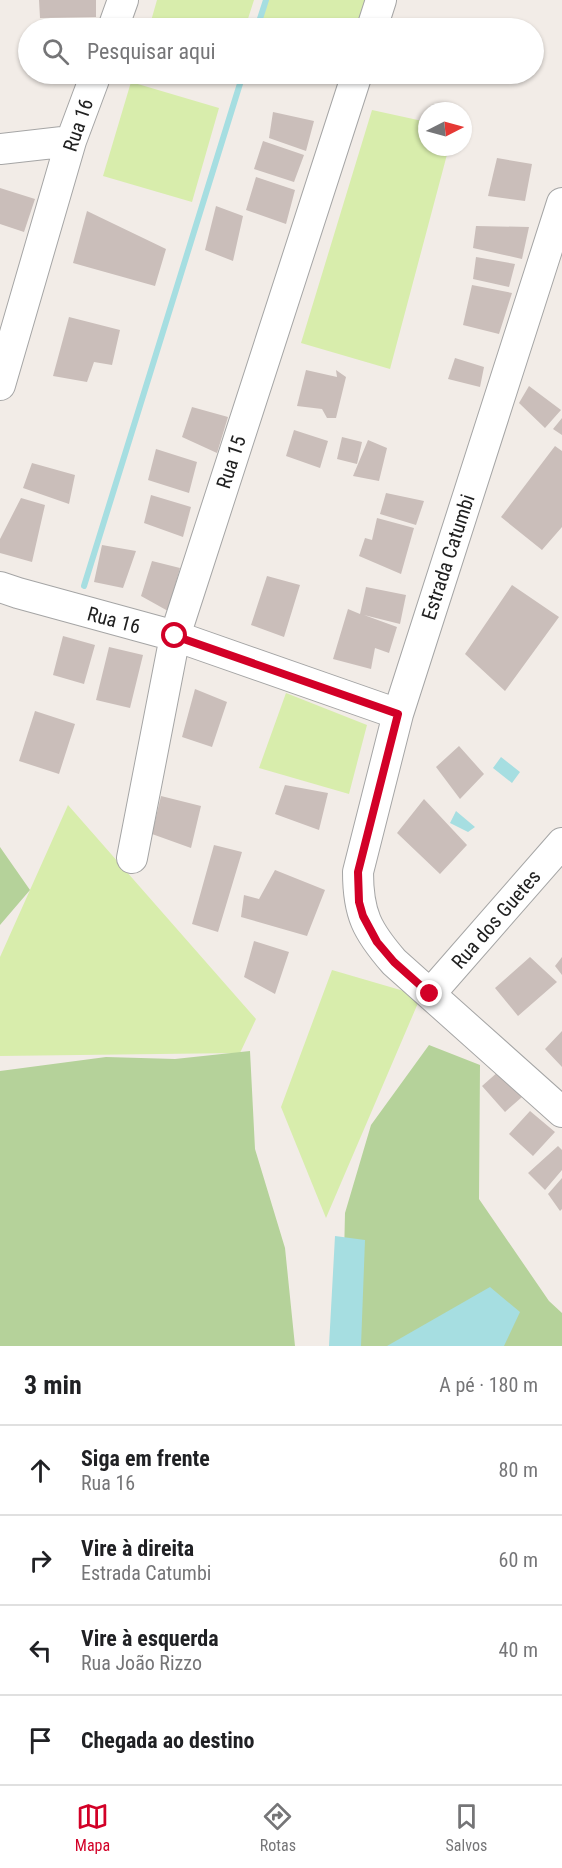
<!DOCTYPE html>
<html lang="pt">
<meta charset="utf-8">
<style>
:root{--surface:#fff;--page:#f2f2f2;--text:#202124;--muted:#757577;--line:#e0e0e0;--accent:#d20027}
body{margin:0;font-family:"Roboto Condensed",sans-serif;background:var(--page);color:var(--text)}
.compass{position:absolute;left:418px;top:102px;width:54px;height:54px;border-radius:50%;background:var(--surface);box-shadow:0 2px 4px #0004;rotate:84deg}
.stop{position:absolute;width:18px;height:18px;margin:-14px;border:4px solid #d20027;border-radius:50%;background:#fff}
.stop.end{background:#d20027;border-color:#fff;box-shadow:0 2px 6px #0008}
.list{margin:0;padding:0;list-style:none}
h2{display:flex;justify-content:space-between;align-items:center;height:78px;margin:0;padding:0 24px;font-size:26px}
h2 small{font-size:20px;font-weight:400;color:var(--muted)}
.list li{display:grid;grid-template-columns:39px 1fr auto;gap:18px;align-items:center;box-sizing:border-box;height:90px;padding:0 24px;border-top:2px solid var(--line)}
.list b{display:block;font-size:22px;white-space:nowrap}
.list p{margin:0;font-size:20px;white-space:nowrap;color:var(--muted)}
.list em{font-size:20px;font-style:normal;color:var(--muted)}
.icon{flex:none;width:33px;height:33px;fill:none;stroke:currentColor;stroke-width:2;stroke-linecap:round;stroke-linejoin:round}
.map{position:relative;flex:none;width:562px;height:1346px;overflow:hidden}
.search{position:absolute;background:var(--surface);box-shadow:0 2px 4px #0004;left:18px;right:18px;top:18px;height:66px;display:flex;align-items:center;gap:15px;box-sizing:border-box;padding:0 21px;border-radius:33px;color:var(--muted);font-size:22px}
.sheet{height:438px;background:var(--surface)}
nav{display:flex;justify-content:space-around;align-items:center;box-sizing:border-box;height:84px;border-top:2px solid var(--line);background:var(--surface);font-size:16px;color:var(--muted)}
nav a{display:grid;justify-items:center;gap:3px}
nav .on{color:var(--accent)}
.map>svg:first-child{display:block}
.grass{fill:#d8edac}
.forest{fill:#b5d29a}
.water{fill:#a6dee1}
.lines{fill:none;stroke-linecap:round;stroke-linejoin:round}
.stream{stroke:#a6dee1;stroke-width:6}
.building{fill:#cabeba}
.minor-casing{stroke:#a5a5a5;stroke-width:32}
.minor{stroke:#fff;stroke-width:30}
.route{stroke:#d20027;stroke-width:8}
.labels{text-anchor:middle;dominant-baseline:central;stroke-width:4.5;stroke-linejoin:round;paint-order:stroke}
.street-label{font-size:20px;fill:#212121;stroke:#fff}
</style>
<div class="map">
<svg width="562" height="1346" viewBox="0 0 562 1346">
<rect width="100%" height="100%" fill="#f2ece7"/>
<path class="grass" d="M 157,0 L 254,0 L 245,28 L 149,28 Z
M 268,0 L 365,0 L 357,28 L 260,28 Z
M 131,82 L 219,108 L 192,202 L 103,176 Z
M 372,110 L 427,122 L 427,147 L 449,147 L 390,369 L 301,343 Z
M 286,693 L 367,725 L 349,794 L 259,768 Z
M 68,805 L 256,1019 L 240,1053 L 0,1056 L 0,957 Z
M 332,970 L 421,996 L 326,1218 L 281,1107 Z"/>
<path class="forest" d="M 0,847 L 30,890 L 0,925 Z
M 429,1045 L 480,1065 L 479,1199 L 549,1301 L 562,1313 L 562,1346 L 342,1346 L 345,1213 L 371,1125 Z
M 250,1051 L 255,1149 L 285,1248 L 295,1346 L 0,1346 L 0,1071 L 106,1057 L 175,1059 Z"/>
<path class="water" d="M 501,757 L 520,772 L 512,783 L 493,768 Z
M 456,811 L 475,827 L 468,832 L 450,823 Z
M 335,1236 L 365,1240 L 361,1346 L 329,1346 Z
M 490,1287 L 520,1312 L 504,1346 L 387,1346 Z"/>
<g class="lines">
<path class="stream" d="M 257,28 L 266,0
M 84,586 L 243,74"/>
</g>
<path class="building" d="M 39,0 L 96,0 L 96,17 L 40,18 Z
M 273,112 L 314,121 L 306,151 L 269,138 Z
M 263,141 L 304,155 L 294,182 L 254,169 Z
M 497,158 L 532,164 L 525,201 L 488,196 Z
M 256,177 L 295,190 L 286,224 L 246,210 Z
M 0,188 L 35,199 L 24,232 L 0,224 Z
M 216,206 L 243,216 L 233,261 L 205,250 Z
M 87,211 L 166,249 L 155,286 L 73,263 Z
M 476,226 L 529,227 L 522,259 L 473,248 Z
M 476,257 L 515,264 L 509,287 L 473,279 Z
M 472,285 L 512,293 L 499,334 L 463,325 Z
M 69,317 L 120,330 L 112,365 L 94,362 L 87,382 L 53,376 Z
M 455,358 L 484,367 L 480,387 L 448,379 Z
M 306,370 L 337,377 L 336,370 L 346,377 L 336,418 L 327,418 L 322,409 L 297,406 Z
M 529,386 L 561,410 L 545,428 L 519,403 Z
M 192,407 L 228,417 L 217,453 L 182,437 Z
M 562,418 L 562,435 L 553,429 Z
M 294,430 L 328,441 L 320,468 L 286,456 Z
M 342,437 L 362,442 L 357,464 L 337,459 Z
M 368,440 L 387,448 L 379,481 L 353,476 Z
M 555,446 L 562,451 L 562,527 L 542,550 L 501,517 Z
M 156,449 L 197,462 L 189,493 L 148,480 Z
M 32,463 L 75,475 L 69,504 L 23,488 Z
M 386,493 L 424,501 L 416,525 L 380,514 Z
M 151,495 L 191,507 L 183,537 L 144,523 Z
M 21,498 L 45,505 L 32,562 L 0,553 L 0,539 Z
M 377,518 L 414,528 L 401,574 L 359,556 L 365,538 L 372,540 Z
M 102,545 L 136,551 L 123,588 L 94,582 Z
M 152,561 L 180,568 L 168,611 L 141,596 Z
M 267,576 L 300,585 L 284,637 L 251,625 Z
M 512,585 L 559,617 L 505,691 L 465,654 Z
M 366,587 L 406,595 L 400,624 L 364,615 L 397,627 L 389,653 L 375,648 L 371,669 L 333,659 L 348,609 L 360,614 Z
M 63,636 L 95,645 L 84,684 L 53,675 Z
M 109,647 L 143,655 L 130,708 L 96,700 Z
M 195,689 L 227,702 L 212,747 L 182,737 Z
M 35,711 L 75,724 L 59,774 L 19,761 Z
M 459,746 L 484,774 L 460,799 L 436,767 Z
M 285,785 L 328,793 L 319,830 L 275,814 Z
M 161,796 L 201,806 L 191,848 L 152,834 Z
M 424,799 L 467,845 L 440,874 L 397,833 Z
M 214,845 L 242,852 L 218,932 L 192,924 Z
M 275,870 L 325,890 L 307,936 L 241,917 L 244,895 L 259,899 Z
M 254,941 L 289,952 L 275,994 L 244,977 Z
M 530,957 L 557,982 L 518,1016 L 495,988 Z
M 562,957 L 562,975 L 555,966 Z
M 562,1031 L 562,1067 L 545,1049 Z
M 499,1071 L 522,1097 L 505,1112 L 482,1086 Z
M 530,1111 L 555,1132 L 533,1156 L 509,1134 Z
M 558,1146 L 562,1150 L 562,1170 L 545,1190 L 528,1173 Z
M 562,1178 L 562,1209 L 560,1211 L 548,1194 Z"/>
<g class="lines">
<defs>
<path id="minor" d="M 113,28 L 123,0
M 372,28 L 381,0
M 0,149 L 71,141
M 562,203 L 398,714 L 358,872 C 358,914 367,931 394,962 L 562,1112
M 0,385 L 71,141 L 96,74
M 0,587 L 18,593 L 175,636 L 398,714
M 132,858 L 175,636 L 357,74
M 430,994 L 562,843"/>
</defs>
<use href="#minor" class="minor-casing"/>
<use href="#minor" class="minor"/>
</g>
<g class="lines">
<path class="route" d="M 175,636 L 398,714 L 358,872 L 359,902 L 363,916 L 377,942 L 394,962 L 430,994"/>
</g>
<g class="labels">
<g class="street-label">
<text transform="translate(78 125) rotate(-71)">Rua 16</text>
<text transform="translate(231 462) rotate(-72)">Rua 15</text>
<text transform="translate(448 557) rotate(-72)">Estrada Catumbi</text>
<text transform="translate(114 620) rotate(15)">Rua 16</text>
<text transform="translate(496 919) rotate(-49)">Rua dos Guetes</text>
</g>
</g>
</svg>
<svg class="compass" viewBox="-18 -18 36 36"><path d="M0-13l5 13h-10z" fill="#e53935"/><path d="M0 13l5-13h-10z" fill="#757577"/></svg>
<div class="stop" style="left:175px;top:636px"></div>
<div class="stop end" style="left:430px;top:994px"></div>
<div class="search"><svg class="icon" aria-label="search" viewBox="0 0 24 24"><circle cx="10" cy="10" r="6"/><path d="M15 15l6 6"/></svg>Pesquisar aqui</div>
</div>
<section class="sheet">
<h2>3 min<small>A pé · 180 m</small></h2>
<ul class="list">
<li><svg class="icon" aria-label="ahead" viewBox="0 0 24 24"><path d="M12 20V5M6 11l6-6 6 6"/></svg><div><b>Siga em frente</b><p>Rua 16</p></div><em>80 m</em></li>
<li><svg class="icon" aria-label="right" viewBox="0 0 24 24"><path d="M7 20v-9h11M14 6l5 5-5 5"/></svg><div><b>Vire à direita</b><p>Estrada Catumbi</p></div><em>60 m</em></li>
<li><svg class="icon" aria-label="left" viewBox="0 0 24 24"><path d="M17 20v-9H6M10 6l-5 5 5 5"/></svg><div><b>Vire à esquerda</b><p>Rua João Rizzo</p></div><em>40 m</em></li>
<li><svg class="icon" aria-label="arrive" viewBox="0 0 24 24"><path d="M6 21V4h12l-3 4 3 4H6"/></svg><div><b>Chegada ao destino</b></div></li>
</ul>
</section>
<nav>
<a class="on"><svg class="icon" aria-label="map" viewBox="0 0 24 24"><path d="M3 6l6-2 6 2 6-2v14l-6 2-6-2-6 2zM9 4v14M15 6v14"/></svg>Mapa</a>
<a><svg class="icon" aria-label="directions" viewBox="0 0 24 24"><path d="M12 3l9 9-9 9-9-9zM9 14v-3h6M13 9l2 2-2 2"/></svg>Rotas</a>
<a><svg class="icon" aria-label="saved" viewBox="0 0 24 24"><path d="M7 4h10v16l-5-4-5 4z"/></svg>Salvos</a>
</nav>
